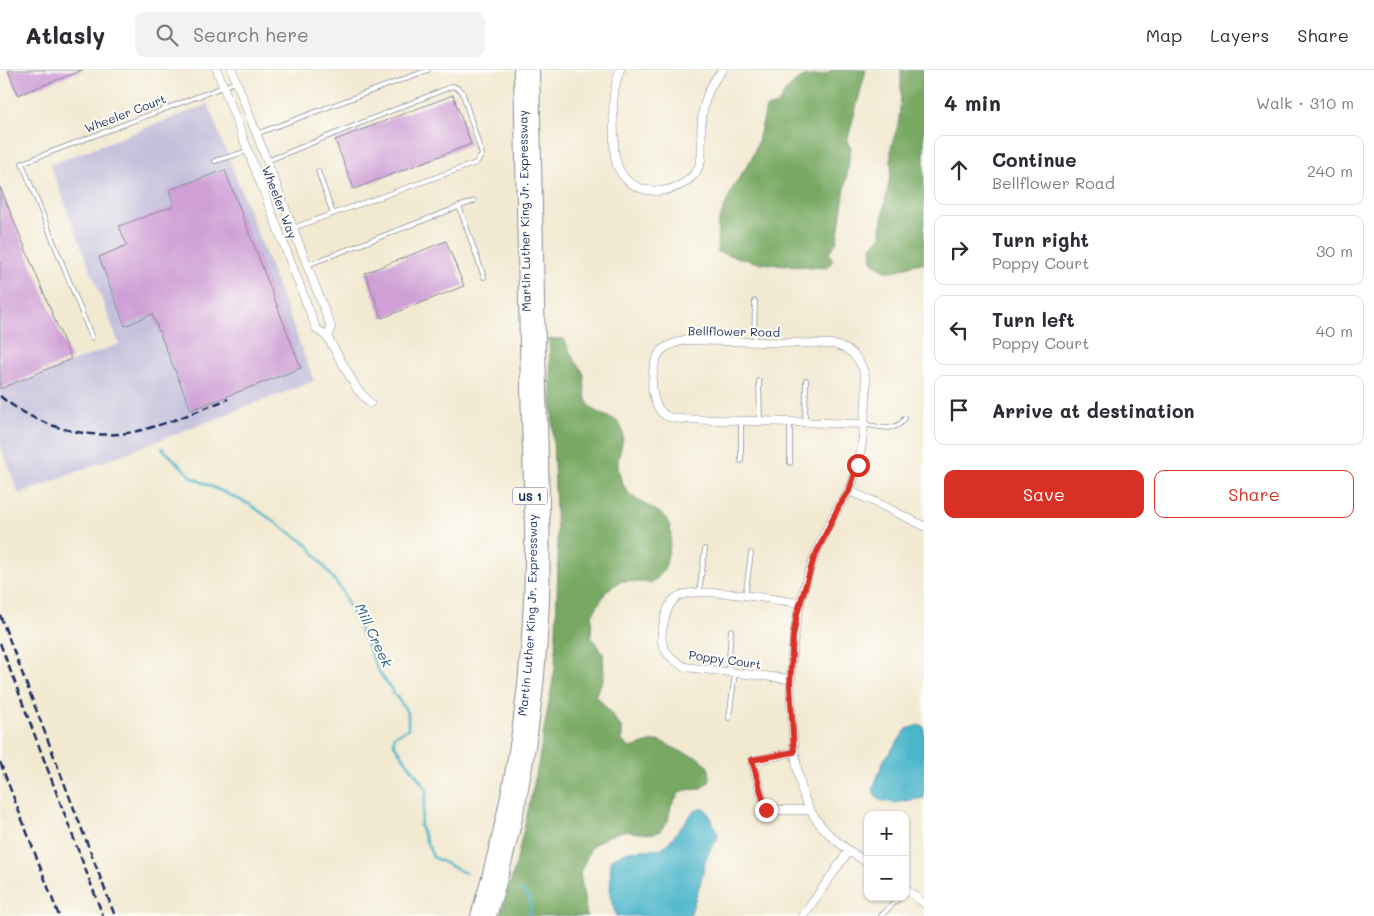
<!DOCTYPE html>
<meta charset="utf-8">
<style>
:root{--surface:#fff;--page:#f2f2f3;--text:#2b2b33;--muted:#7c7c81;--line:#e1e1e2;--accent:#d93025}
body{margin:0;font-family:Mali,sans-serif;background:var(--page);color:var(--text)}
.controls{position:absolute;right:15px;bottom:15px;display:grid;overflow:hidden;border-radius:10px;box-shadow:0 1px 4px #0004}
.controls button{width:45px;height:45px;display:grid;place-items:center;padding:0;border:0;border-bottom:1px solid var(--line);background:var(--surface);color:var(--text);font:25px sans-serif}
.stop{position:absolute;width:15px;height:15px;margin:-11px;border:4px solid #d93025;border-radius:50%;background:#fff}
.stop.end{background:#d93025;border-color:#fff;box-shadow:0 1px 5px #0008}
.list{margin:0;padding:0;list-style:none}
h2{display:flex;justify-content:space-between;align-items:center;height:65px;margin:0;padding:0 20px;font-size:21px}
h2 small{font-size:16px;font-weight:400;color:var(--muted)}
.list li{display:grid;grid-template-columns:32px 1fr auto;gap:15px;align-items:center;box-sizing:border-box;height:70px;margin:0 10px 10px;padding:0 10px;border:1px solid var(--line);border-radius:10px}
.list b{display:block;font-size:19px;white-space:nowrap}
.list p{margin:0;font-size:16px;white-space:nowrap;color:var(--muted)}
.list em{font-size:16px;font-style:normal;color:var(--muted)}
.actions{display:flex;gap:10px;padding:15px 20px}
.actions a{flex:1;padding:11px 0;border:1px solid var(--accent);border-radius:10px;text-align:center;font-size:18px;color:var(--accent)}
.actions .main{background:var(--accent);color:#fff}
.icon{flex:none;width:28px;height:28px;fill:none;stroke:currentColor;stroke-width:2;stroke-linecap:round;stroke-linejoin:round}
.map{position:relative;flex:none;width:924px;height:846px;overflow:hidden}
header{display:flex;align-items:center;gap:30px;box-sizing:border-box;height:70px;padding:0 25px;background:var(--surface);border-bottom:1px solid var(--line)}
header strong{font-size:24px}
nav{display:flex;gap:28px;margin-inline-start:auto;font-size:18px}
.search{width:350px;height:45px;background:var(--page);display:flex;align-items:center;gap:12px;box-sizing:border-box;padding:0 18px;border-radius:10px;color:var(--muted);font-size:19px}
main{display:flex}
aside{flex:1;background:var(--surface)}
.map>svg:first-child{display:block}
.industrial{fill:#c4c0db}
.forest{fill:#78a964;stroke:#4a6c61}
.water{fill:#4cb6ca;stroke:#347294}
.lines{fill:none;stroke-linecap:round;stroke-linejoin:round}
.stream{stroke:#4cb6ca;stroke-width:2.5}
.building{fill:#cf9fd6}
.lane-casing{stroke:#868c98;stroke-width:5.5}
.street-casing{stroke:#868c98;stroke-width:9}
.highway-casing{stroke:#868c98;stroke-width:16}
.lane{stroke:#fff;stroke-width:4}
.street{stroke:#fff;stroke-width:8}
.highway{stroke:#fff;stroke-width:14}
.rail{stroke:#1b2f5e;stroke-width:2.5;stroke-dasharray:8 4;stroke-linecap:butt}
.route{stroke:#d93025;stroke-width:6}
.labels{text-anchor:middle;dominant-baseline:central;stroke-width:4;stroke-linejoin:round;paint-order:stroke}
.shield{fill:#fdfcf7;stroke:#5f6c8c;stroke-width:1}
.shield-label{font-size:11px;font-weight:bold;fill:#1b2f5e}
.street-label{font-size:12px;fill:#1b2f5e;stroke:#fdfcf7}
.water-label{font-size:14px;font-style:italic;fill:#2c5e84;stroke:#fdfcf7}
</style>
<header>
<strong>Atlasly</strong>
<div class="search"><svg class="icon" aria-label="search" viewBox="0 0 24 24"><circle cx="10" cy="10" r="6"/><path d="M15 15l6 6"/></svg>Search here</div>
<nav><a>Map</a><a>Layers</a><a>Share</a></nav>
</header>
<main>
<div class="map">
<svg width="924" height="846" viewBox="0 0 924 846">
<rect width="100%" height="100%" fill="#fdfcf7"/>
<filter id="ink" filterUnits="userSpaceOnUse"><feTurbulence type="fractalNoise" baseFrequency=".02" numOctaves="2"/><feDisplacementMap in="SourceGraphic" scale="10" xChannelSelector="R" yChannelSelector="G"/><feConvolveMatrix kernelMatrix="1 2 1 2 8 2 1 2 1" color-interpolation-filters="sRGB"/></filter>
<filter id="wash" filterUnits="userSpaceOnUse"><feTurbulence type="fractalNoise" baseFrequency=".0096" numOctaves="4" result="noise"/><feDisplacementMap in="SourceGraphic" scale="20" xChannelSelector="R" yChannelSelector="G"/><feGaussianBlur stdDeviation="1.12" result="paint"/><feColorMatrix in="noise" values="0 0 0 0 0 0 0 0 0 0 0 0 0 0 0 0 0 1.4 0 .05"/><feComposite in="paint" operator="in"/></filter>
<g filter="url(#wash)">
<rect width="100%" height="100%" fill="#f2e9d1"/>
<path class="industrial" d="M 208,34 L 314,311 L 19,424 L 0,374 L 0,320 L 119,274 L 50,95 Z"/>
<path class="forest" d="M 831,0 L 866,0 L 847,72 L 851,78 L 837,171 L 829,183 L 833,190 L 827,198 L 759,193 L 717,182 L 718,153 L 732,119 L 752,88 L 758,71 L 766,38 L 778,35 C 783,24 792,11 805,7 C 814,5 825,7 831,0 Z
M 901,0 L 924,0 L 924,194 C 911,191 899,204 885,201 C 881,199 876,194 872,191 L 871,176 L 881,166 C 881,144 888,122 891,101 C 892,94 890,87 891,81 C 891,72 896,63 898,55 C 901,37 901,18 901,0 Z
M 549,269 L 564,269 C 567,275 569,281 572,286 C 575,293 583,299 584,306 C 586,317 582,329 592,338 C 600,347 619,346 622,359 C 625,371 619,382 618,393 C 618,399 620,407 622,412 C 635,445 681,430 669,480 C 665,499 666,500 652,513 L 621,511 L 607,520 L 592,545 L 591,567 L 603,583 L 604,608 L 595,626 L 602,632 L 622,658 L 622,671 L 630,678 C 639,676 649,671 658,671 C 665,672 669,676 676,679 C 694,689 710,684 710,711 L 700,719 L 685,720 L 679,723 L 671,736 L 668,751 L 659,762 L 649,764 L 623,761 L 606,767 L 592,776 L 580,803 L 587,846 L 500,846 L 516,794 L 537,700 L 555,598 L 558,492 Z"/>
<path class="water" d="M 919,655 L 924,657 L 924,728 L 894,733 L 879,730 L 875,726 L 873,718 L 884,690 L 907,659 Z
M 700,739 L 705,739 L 710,746 L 718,764 L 717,771 L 712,776 L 705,791 L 703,804 L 690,846 L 616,846 L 610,826 L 611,789 L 628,781 L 660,779 L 669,772 L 693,742 Z"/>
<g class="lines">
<path class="stream" d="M 162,378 L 193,408 L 249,434 L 308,475 L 341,519 L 379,602 L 408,643 L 408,659 L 394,666 L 394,674 L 427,720 L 420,756 L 433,787 L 465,803
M 523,820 L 531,832 L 529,846"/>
</g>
<g id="blocks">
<path class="building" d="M 8,0 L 83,0 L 18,25 Z
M 453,25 L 471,74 L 354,119 L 335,70 Z
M 225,100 L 301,298 L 191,340 L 152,244 L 125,256 L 99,187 L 127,175 L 119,156 L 174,136 L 169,120 Z
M 0,117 L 71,289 L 0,319 Z
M 446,171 L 464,216 L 382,248 L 365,203 Z"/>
</g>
</g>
<g filter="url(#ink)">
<use href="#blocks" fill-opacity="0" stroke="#868c98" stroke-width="1"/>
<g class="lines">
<defs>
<path id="lane" d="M 256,64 L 428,0
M 215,91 L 248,81
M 267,91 L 453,16 L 462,21 L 482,85 L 476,93 L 293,158
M 318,101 L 333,144
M 459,136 L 484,207
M 307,195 L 474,131
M 92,268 L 22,93 L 236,12
M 754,272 L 755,231
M 759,311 L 760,351
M 805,353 L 806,310
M 864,354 C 879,357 896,363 905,348
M 741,391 L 741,351
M 790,393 L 790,352
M 699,523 L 705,479
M 745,527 L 751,483
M 728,602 L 731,560
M 729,648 L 735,603
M 881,846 L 900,827"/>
<path id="street" d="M 217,0 L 316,258 L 328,268 L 357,319 L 370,333
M 232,0 L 331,257 L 328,268
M 620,0 C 610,25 614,45 614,71 C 614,84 615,96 624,107 C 632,117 646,121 658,121 C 677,120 697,109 701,90 C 703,76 700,61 702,48 C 704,30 710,13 723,0
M 684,270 L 832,274 C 839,276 848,279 853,284 C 872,302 866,331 864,354 L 680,349 C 676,348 669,348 665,345 C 648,335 649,293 662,280 C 669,274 676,273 684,270 Z
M 864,354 C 862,377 859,400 849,421 C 847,426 842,431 839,436 C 829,452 821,470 814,488 C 788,555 786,626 797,697 C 800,711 802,727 810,740 C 825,765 844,778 868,793
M 849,421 L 873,431 L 924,456
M 790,609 L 685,597 C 671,589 659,579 662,561 C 665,548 666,535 677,527 C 694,515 777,530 800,533
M 795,682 L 752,691 L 766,740 L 810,740
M 905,819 L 924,833
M 803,846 L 848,782"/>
<g id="highway">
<path id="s1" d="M 478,846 C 509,744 527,638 531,531 C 534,459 530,388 528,317 C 526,211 523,106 521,0"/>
<path d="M 489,846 C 521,744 538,637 542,530 C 544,461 541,391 539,321 C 537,214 534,107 532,0"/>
</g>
</defs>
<use href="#lane" class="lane-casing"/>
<use href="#street" class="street-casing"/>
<use href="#highway" class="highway-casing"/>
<use href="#lane" class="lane"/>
<use href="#street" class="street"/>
<use href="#highway" class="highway"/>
<path class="rail" d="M 0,326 C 36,356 87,371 133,362 C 166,355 197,341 228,329
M 0,545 L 115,846
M 0,573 L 103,846
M 0,692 L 59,846"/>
</g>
</g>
<g class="lines" filter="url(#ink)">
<path class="route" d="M 766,740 L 752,690 L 794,682 L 790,615 L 793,567 L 797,544 L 814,488 L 839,436 L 849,421 L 858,395"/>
</g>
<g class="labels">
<rect class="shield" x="512.5" y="417.5" width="35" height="17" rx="4"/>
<g class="shield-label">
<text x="530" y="426">US 1</text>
</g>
<g class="street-label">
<text transform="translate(125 43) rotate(-21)">Wheeler Court</text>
<text transform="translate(280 132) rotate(69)">Wheeler Way</text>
<text transform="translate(524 141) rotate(-91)">Martin Luther King Jr. Expressway</text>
<text transform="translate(734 261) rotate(1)">Bellflower Road</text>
<text stroke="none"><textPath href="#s1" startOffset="306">Martin Luther King Jr. Expressway</textPath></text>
<text transform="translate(725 589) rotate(8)">Poppy Court</text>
</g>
<g class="water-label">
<text transform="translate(374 565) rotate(65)">Mill Creek</text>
</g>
</g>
</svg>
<div class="controls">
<button>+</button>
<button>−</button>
</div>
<div class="stop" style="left:858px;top:395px"></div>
<div class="stop end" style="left:766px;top:740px"></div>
</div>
<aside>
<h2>4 min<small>Walk · 310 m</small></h2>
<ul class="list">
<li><svg class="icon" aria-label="ahead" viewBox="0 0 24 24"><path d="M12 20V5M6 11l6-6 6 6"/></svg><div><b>Continue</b><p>Bellflower Road</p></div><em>240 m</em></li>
<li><svg class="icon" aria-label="right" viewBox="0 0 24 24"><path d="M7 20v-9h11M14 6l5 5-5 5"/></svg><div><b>Turn right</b><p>Poppy Court</p></div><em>30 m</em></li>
<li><svg class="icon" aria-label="left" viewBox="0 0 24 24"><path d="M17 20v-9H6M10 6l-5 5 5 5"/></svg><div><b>Turn left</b><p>Poppy Court</p></div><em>40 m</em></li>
<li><svg class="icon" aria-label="arrive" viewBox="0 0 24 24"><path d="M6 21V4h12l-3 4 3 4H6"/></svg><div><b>Arrive at destination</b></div></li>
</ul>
<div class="actions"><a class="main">Save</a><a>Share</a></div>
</aside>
</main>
